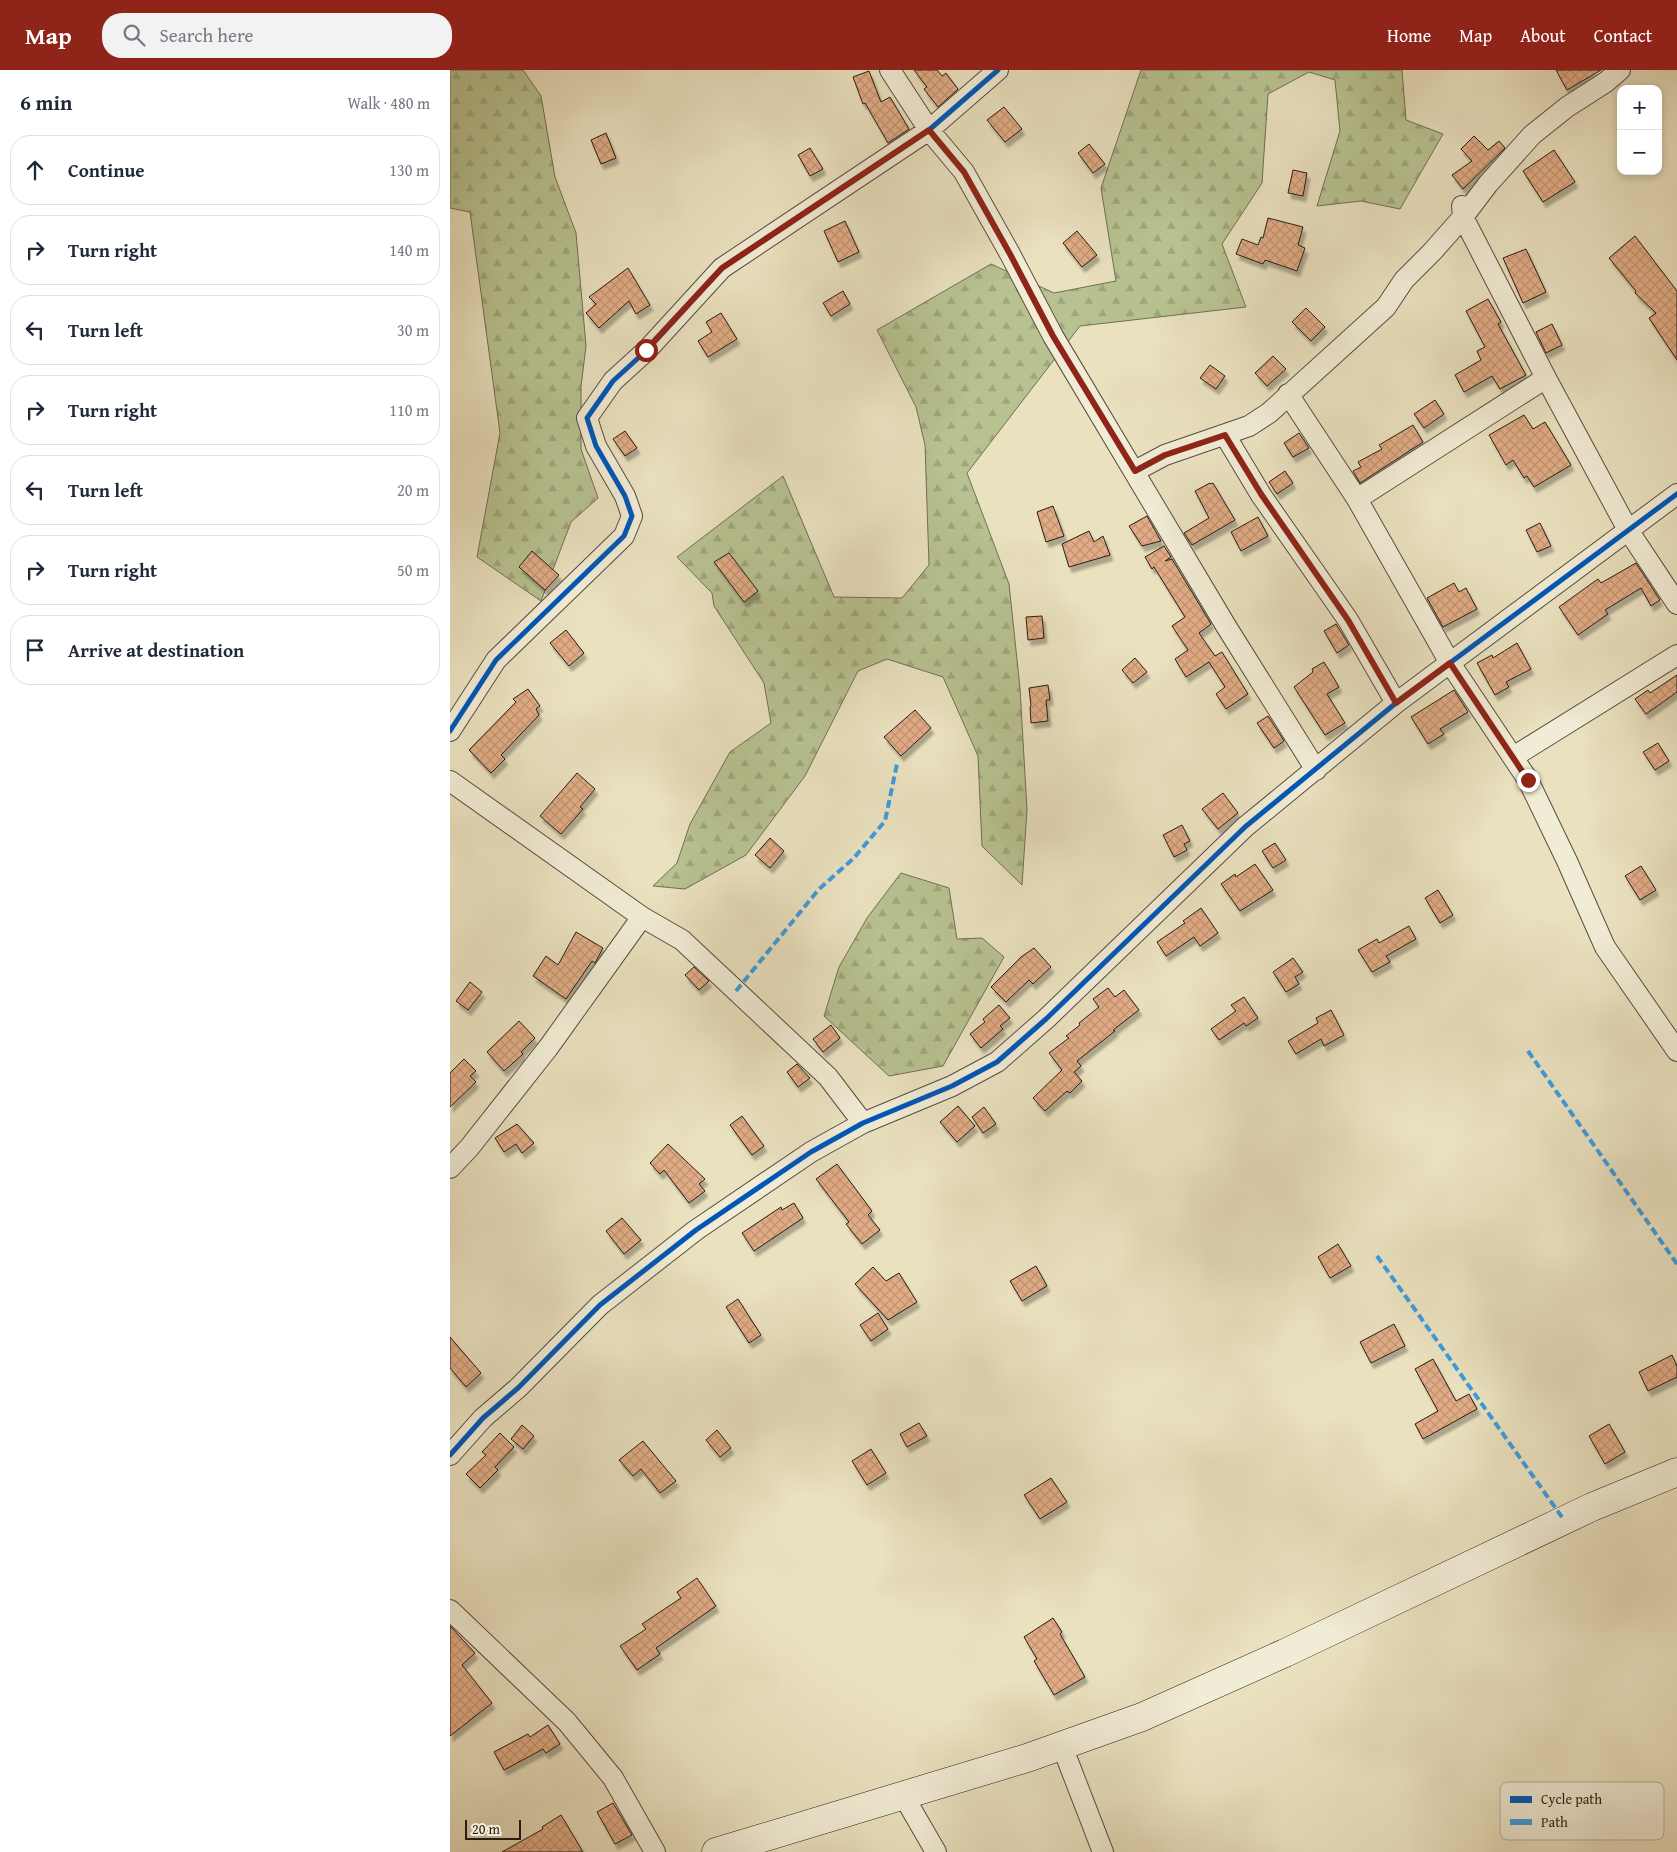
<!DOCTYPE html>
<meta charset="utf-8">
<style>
:root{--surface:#fff;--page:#f2f2f3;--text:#1f2937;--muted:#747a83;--line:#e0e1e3;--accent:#8f2418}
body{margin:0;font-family:"Gentium Book Plus",serif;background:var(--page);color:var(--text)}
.controls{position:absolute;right:15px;top:15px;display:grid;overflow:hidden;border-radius:10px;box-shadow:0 2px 8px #0003}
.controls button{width:45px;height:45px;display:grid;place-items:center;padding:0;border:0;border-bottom:1px solid var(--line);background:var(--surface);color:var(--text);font:25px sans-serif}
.scale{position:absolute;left:15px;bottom:12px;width:56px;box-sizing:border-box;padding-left:5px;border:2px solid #281c16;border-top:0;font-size:14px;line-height:18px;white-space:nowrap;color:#281c16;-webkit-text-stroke:4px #f1ecd5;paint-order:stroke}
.stop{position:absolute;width:15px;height:15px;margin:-11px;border:4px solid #8f2418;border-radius:50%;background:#fff}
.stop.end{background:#8f2418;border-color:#fff;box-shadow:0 1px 5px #0008}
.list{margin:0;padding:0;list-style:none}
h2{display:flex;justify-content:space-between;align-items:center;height:65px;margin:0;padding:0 20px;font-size:21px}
h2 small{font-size:16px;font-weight:400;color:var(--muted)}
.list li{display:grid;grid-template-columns:32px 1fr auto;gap:15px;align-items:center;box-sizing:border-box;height:70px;margin:0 10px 10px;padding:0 10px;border:1px solid var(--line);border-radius:20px}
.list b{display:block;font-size:19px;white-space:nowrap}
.list em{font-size:16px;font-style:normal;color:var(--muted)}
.icon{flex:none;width:28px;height:28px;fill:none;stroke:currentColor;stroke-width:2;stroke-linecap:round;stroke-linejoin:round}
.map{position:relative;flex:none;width:1227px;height:1782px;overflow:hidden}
header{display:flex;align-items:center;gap:30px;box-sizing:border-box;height:70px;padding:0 25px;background:var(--accent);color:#fff}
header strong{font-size:24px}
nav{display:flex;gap:28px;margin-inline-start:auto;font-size:18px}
.search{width:350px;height:45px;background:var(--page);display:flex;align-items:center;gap:12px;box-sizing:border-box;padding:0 18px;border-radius:20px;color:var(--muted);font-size:19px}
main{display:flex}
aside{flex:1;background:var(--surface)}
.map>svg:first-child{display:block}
.forest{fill:url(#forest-firs);stroke:#706f54}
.building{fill:url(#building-cross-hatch);stroke:#281c16;filter:url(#shadow)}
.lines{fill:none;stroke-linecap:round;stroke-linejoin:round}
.minor-casing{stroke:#584d40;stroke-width:22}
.secondary-casing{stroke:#281c16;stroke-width:29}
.minor{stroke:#f1ecd5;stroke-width:20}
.secondary{stroke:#f1ecd5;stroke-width:28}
.quiet{stroke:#3d9bdf;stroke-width:4;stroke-dasharray:8 4;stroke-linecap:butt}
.cycleway-casing{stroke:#f1ecd5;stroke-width:8}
.cycleway{stroke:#0057b8;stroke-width:5}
.route{stroke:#8f2418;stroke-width:6}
.key{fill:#f1ecd5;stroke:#b5ae9c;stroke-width:1}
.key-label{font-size:14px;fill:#281c16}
</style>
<header>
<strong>Map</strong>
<div class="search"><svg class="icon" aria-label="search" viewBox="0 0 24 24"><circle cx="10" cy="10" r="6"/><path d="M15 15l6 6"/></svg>Search here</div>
<nav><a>Home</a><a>Map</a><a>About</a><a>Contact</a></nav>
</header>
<main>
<aside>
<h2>6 min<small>Walk · 480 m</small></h2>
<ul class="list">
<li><svg class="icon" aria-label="ahead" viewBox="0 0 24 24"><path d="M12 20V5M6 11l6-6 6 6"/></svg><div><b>Continue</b></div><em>130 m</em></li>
<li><svg class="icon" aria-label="right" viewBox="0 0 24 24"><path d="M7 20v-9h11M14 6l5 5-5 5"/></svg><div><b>Turn right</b></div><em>140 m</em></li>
<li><svg class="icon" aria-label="left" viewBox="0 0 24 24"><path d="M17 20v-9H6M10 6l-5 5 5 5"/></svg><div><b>Turn left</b></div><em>30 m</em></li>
<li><svg class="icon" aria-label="right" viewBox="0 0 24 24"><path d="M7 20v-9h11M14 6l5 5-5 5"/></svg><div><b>Turn right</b></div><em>110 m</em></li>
<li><svg class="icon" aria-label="left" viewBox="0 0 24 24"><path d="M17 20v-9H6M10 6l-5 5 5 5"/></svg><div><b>Turn left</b></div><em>20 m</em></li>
<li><svg class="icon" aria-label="right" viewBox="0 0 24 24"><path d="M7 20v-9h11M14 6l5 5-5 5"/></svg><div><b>Turn right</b></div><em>50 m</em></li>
<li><svg class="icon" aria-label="arrive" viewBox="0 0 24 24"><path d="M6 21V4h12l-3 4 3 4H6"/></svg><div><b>Arrive at destination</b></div></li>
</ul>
</aside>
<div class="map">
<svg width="1227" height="1782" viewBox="0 0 1227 1782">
<defs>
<pattern id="forest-firs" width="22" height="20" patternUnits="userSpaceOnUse" patternTransform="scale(1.25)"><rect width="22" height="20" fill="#b8c291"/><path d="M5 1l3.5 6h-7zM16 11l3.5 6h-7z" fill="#9ea67c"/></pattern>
<pattern id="building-cross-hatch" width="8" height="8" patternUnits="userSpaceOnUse" patternTransform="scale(1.25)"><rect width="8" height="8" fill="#e1ac85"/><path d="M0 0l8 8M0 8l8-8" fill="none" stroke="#c19372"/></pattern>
<filter id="shadow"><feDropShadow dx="3" dy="5.5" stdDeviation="1" flood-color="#0004"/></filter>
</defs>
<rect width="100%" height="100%" fill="#eae1bf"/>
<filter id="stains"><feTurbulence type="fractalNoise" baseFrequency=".004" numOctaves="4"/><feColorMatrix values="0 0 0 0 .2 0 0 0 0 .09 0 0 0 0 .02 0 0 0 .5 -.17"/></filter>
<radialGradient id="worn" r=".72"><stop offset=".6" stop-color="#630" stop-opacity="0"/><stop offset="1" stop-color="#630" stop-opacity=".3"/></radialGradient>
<path class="forest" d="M 0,0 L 73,0 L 91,26 L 105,107 L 126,163 L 136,276 L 131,316 L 131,379 L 148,428 L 121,452 L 91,531 L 27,487 L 50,363 L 20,142 L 0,138 Z
M 691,0 L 952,0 L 956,50 L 993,64 L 950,139 L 911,131 L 867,136 L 890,61 L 885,10 L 859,2 L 818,24 L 812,113 L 772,174 L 796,237 L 630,256 L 517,403 L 559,514 L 570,618 L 577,740 L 572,815 L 532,776 L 528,686 L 493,607 L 437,589 L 408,601 L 355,706 L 296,785 L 235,819 L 203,816 L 227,793 L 240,754 L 280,682 L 321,653 L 314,613 L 264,536 L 262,523 L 227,487 L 333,406 L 384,527 L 452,528 L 479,495 L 475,375 L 466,337 L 427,260 L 541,194 L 604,223 L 666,211 L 651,118 Z
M 451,803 L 499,818 L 507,869 L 532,868 L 554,887 L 493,996 L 439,1006 L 374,946 L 389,897 L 417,848 Z"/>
<path class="building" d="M 464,0 L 487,0 L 492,6 L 496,3 L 508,19 L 488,37 L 474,19 L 477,17 Z
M 1106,0 L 1151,0 L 1117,20 Z
M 419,1 L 431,32 L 440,27 L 459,59 L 438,73 L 415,33 L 413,34 L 403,7 Z
M 554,37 L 572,59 L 555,72 L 537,50 Z
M 156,63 L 166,88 L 151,94 L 141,70 Z
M 1024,66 L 1038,80 L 1049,71 L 1055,78 L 1013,119 L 1002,105 L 1022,91 L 1011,79 Z
M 639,74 L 655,94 L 643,103 L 628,83 Z
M 360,78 L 373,99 L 360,106 L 348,85 Z
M 1104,80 L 1125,112 L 1093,132 L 1073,101 Z
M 843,100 L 857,103 L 853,126 L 838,123 Z
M 818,148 L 853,157 L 848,175 L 855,178 L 847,201 L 815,190 L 813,194 L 786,184 L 792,169 L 808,175 L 811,167 L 813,168 Z
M 395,151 L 409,182 L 388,192 L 374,161 Z
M 627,161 L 647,185 L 632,197 L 613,173 Z
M 1185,166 L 1227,221 L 1227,290 L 1199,248 L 1206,243 L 1185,223 L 1186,221 L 1159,188 Z
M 1076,179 L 1096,222 L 1073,233 L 1053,188 Z
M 178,198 L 200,235 L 186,244 L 179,231 L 149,258 L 136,243 L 146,234 L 139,227 Z
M 393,221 L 400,234 L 381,246 L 373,233 Z
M 1038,229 L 1051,252 L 1048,254 L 1076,305 L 1050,319 L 1042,306 L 1014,322 L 1005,305 L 1031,290 L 1027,281 L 1035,277 L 1016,241 Z
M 856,238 L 875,257 L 861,271 L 842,252 Z
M 271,243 L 287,269 L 258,287 L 248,271 L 262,262 L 256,252 Z
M 1102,254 L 1112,275 L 1096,283 L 1086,262 Z
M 823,286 L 836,299 L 817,316 L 805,303 Z
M 760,295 L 775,306 L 766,319 L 750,308 Z
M 985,330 L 994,344 L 974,358 L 964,344 Z
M 1074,345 L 1083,359 L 1095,352 L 1121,395 L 1084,417 L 1077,406 L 1074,408 L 1063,390 L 1056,395 L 1039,365 Z
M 963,355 L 973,372 L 910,413 L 903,401 L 911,397 L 908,392 L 932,379 L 929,375 Z
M 175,361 L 187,378 L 175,386 L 163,369 Z
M 849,363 L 859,378 L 843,387 L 834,373 Z
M 835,401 L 843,413 L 827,424 L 819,412 Z
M 760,413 L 761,414 L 763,413 L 785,450 L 742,475 L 734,463 L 759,448 L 745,421 Z
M 603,436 L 614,466 L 596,472 L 587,442 Z
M 697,446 L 711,471 L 692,476 L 679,456 Z
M 808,447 L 818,466 L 791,481 L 781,462 Z
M 1090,453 L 1101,476 L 1087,482 L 1076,460 Z
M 639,461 L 644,472 L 653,466 L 660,485 L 619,497 L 612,474 Z
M 714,476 L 721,487 L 715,491 L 722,489 L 761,554 L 749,563 L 765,586 L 772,582 L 798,624 L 776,639 L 766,624 L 775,617 L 759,592 L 736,607 L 725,589 L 738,580 L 722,556 L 735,547 L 704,497 L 702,499 L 695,487 Z
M 82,481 L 109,505 L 95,520 L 69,497 Z
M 279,483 L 308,521 L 294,532 L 264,492 Z
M 1186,493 L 1210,530 L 1201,536 L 1191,518 L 1155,540 L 1158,544 L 1128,565 L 1109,537 L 1148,509 L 1151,513 Z
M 1004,513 L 1009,522 L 1016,518 L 1027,539 L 993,557 L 977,528 Z
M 592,546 L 594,568 L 578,570 L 576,547 Z
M 886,554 L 899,575 L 887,583 L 874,561 Z
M 116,560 L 134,583 L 119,596 L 100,573 Z
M 1067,573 L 1081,599 L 1056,612 L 1059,617 L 1045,625 L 1027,593 L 1042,585 L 1043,588 Z
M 685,588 L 697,602 L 683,613 L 672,600 Z
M 874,592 L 889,617 L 877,624 L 895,653 L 875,665 L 844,617 L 863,602 L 862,599 Z
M 1227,605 L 1227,622 L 1196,644 L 1185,629 L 1198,620 L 1200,623 Z
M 598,615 L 600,630 L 596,630 L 598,651 L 581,653 L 580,637 L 581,636 L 579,618 Z
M 78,619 L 90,636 L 86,639 L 89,645 L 51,685 L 55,689 L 41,703 L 19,680 L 66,632 L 63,629 Z
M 1004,620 L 1018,642 L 990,659 L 994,664 L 978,674 L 961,647 Z
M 465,640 L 481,658 L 451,686 L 434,667 Z
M 818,646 L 834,671 L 824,678 L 807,653 Z
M 1208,673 L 1219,691 L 1205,700 L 1193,682 Z
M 127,703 L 145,719 L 130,737 L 133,739 L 111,764 L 90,746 Z
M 773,723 L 788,743 L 768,759 L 752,739 Z
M 732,755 L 740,771 L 734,774 L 737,780 L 724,787 L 713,765 Z
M 320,768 L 334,781 L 320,798 L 305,785 Z
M 825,773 L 836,790 L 823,798 L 812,781 Z
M 805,794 L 823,820 L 790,841 L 771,814 L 785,804 L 786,807 Z
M 1191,796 L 1206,820 L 1190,830 L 1175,806 Z
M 988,820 L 1003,845 L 990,853 L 975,828 Z
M 751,838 L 768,863 L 750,876 L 744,867 L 716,886 L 707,872 L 735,853 L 733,851 Z
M 959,856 L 966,869 L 936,886 L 940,892 L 922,902 L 908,880 L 927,869 L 929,873 Z
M 126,862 L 153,878 L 145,893 L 142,891 L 116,929 L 83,906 L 96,886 L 108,895 Z
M 584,878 L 601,897 L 583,914 L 579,910 L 556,932 L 541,917 L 571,887 Z
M 843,888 L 853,902 L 845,907 L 849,914 L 836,922 L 823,902 Z
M 244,897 L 259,911 L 249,920 L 235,905 Z
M 20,912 L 32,922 L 18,940 L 6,931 Z
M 658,918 L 665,927 L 674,920 L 689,940 L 663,960 L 665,961 L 627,991 L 631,996 L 624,1002 L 632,1011 L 620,1023 L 617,1021 L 595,1041 L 583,1028 L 612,1000 L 599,983 L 619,968 L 616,966 L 630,955 L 629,953 L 649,937 L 643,929 Z
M 794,927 L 808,948 L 796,956 L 794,953 L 769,970 L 761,959 L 786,941 L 781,935 Z
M 549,935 L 560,948 L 550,956 L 553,959 L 531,978 L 520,964 L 535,952 L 533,949 Z
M 881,940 L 894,965 L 874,976 L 871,969 L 846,984 L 838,971 L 868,953 L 866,948 Z
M 69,951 L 85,968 L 71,982 L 73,984 L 54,1001 L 37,982 Z
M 381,955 L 390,968 L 373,982 L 363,969 Z
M 14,989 L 26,1001 L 20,1006 L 26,1012 L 0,1037 L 0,1003 Z
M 347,994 L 360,1008 L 348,1017 L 337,1002 Z
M 508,1036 L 525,1056 L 507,1072 L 490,1052 Z
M 534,1037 L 546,1054 L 533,1063 L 522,1047 Z
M 292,1046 L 314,1076 L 302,1085 L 280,1055 Z
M 67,1054 L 84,1073 L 72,1083 L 66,1074 L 54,1082 L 45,1068 Z
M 218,1074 L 255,1109 L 249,1114 L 255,1121 L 239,1133 L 214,1100 L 210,1104 L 200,1093 Z
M 387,1094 L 422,1141 L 418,1145 L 430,1160 L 412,1174 L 396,1154 L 399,1152 L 366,1109 Z
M 344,1133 L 353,1148 L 304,1181 L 292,1163 L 331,1137 L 332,1140 Z
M 172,1148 L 191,1170 L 174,1184 L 156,1161 Z
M 888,1174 L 901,1196 L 880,1208 L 868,1187 Z
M 586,1196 L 597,1216 L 572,1231 L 560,1211 Z
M 423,1197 L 436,1211 L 449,1203 L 467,1232 L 438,1250 L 405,1214 Z
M 288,1229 L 311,1265 L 299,1273 L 276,1237 Z
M 428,1243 L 438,1259 L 421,1271 L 410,1255 Z
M 944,1254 L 955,1276 L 921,1293 L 910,1272 Z
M 0,1267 L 31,1303 L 16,1317 L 0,1298 Z
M 1222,1285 L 1227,1296 L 1227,1307 L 1198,1321 L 1189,1302 Z
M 983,1289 L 1006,1331 L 1019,1324 L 1027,1339 L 973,1369 L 965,1354 L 988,1341 L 965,1299 Z
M 469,1353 L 477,1366 L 457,1377 L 450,1364 Z
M 1159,1354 L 1175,1382 L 1155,1394 L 1139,1366 Z
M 72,1355 L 84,1366 L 73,1379 L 61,1369 Z
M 267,1360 L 281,1378 L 270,1387 L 256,1370 Z
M 50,1363 L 64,1377 L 45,1397 L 48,1400 L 30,1418 L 16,1404 L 36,1385 L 32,1382 Z
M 193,1371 L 226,1411 L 210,1423 L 191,1399 L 183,1406 L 169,1390 Z
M 421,1379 L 436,1403 L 417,1415 L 402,1391 Z
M 601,1408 L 617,1432 L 590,1449 L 574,1425 Z
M 247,1508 L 266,1536 L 206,1578 L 210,1584 L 187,1600 L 170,1576 L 196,1559 L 192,1554 L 231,1528 L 227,1522 Z
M 603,1548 L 612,1562 L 610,1564 L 635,1607 L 604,1625 L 584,1591 L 587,1589 L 574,1567 Z
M 0,1556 L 25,1583 L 12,1595 L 42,1633 L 0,1666 Z
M 98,1655 L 110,1674 L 96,1683 L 93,1679 L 54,1700 L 44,1682 L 78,1664 L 80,1667 Z
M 163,1733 L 182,1765 L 165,1774 L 147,1742 Z
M 111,1745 L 133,1782 L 52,1782 L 93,1759 L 92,1757 Z"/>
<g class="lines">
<defs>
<path id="minor" d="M 440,0 L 479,60 L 514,102 L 560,184 L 603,266 L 776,556 L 866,700
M 1012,136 L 1013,147 L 1096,308 L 1178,460 L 1227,534
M 838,324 L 907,429 L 1000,593 L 1078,710 L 1117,791 L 1155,877 L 1227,981
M 775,365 L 811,425 L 898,550 L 946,633
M 685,401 L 715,385 L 799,356 L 819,343 L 936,237 L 954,210 L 982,182 L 1013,147 L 1038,114 L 1082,65 L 1117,37 L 1156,12 L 1170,0
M 907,429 L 1096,308
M 0,661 L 46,590 L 174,466 L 182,446 L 175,426 L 146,376 L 137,348 L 163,311 L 197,280 L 272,198 L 479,60 L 548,0
M 1063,687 L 1227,585
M 0,711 L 192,847 L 232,870 L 378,1007 L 413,1053
M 0,1098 L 19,1078 L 98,978 L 192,847
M 0,1385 L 33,1348 L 68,1318 L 150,1235 L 246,1160 L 361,1082 L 413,1053 L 502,1016 L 547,992 L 596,949 L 795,757 L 946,633 L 1227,424
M 0,1540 L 117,1652 L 163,1708 L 205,1782
M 612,1676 L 653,1782
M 453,1725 L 486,1782"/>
<path id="secondary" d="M 266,1782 L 577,1688 L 692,1647 L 835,1583 L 1142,1437 L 1227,1402"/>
</defs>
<use href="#minor" class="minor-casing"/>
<use href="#secondary" class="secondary-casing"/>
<use href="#minor" class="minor"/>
<use href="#secondary" class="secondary"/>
<path class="quiet" d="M 286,921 L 369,819 L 403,789 L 435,751 L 447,694
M 1078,981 L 1227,1194
M 927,1186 L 1114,1450"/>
<defs>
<path id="cycleway" d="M 0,661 L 46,590 L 174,466 L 182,446 L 175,426 L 146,376 L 137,348 L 163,311 L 197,280 L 272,198 L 479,60 L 548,0
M 0,1385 L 33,1348 L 68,1318 L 150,1235 L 246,1160 L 361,1082 L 413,1053 L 502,1016 L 547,992 L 596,949 L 795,757 L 946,633 L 1227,424"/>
</defs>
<use href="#cycleway" class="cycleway-casing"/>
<use href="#cycleway" class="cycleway"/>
</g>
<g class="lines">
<path class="route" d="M 196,280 L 272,198 L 479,60 L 514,102 L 560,184 L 603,266 L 685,401 L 715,385 L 775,365 L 811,424 L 898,550 L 946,633 L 1000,593 L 1078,710"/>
</g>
<rect x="1050" y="1712" width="164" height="58" rx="8" class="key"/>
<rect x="1060" y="1726" width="22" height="7" fill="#0057b8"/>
<rect x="1060" y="1749" width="22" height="6" fill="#3d9bdf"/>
<g class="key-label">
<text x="1091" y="1734">Cycle path</text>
<text x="1091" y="1757">Path</text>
</g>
<rect width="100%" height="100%" filter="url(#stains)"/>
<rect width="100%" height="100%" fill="url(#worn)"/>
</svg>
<div class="controls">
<button>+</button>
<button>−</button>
</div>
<div class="scale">20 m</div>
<div class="stop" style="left:196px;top:280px"></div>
<div class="stop end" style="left:1078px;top:710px"></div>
</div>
</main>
